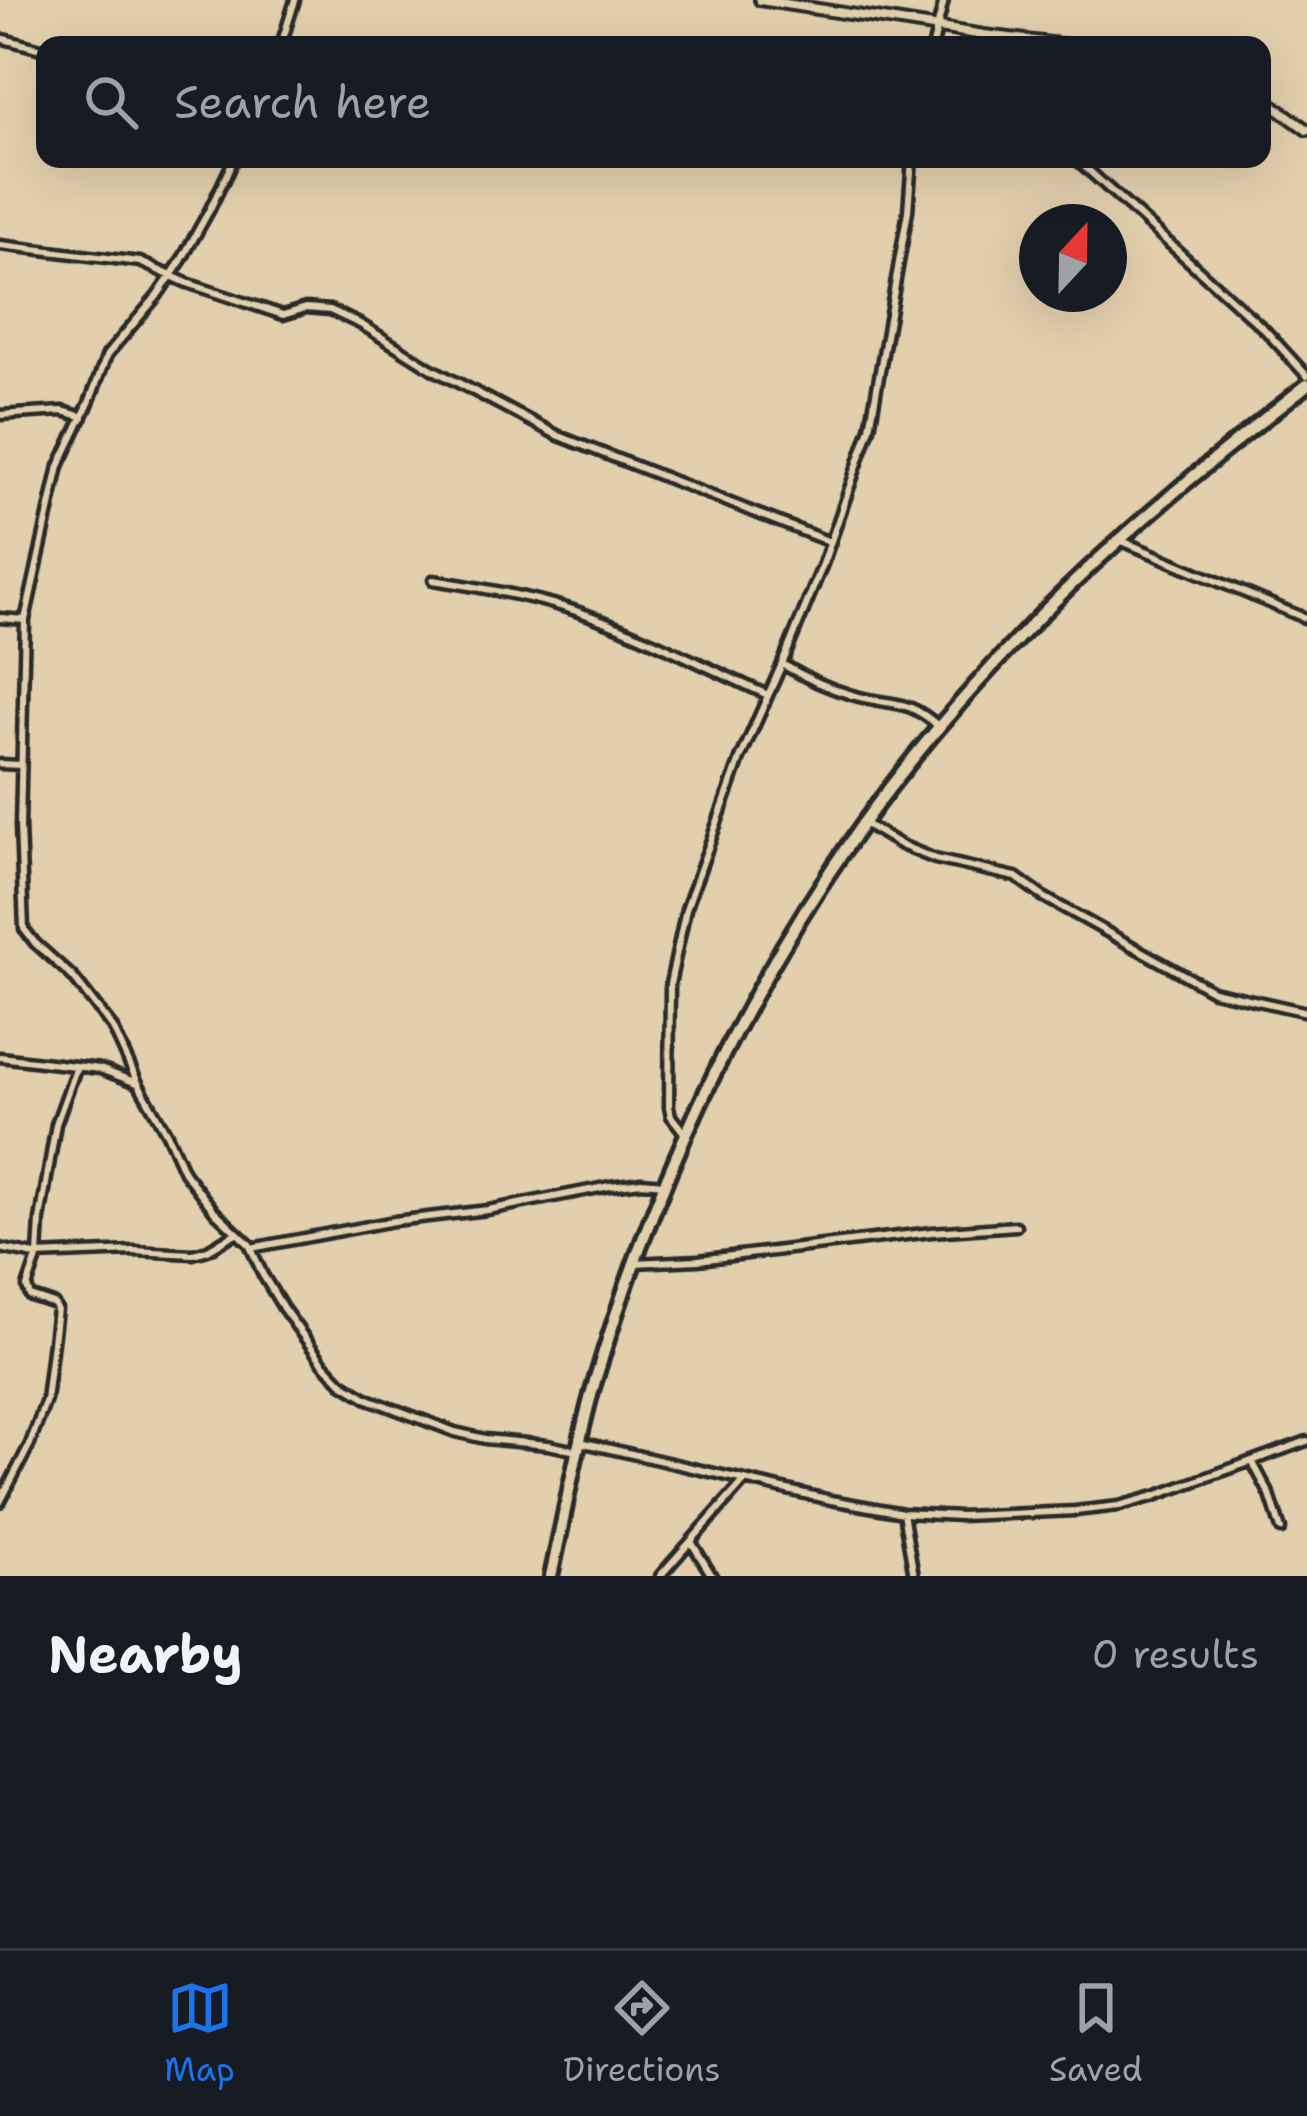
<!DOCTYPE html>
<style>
:root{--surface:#171b24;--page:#20242c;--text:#f1f3f6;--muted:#9ea1a6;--line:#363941;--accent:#1a73e8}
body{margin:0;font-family:"Shantell Sans",sans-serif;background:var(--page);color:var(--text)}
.compass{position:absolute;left:1019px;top:204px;width:108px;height:108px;border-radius:50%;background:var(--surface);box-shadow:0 12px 48px #0002;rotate:22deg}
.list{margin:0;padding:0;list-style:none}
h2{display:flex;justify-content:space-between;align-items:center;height:156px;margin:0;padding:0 48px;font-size:51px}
h2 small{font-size:39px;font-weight:400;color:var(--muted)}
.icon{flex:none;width:66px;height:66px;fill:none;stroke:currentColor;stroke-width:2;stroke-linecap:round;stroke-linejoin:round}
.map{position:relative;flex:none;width:1307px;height:1576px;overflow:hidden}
.search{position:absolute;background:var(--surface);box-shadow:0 12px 48px #0002;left:36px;right:36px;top:36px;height:132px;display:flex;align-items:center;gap:30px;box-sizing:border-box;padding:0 42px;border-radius:24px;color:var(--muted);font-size:45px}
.sheet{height:372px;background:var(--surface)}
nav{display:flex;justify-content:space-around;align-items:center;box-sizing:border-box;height:168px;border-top:3px solid var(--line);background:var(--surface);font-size:33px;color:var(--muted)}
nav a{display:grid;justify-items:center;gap:6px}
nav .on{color:var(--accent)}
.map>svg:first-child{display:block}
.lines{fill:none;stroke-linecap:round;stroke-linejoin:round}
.minor-casing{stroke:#2b2b2b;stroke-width:15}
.tertiary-casing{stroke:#2b2b2b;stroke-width:16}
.trunk-casing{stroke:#2b2b2b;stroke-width:20}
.minor{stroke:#e2cfad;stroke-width:6}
.tertiary{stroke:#e2cfad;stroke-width:8}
.trunk{stroke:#e2cfad;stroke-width:10}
</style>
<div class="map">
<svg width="1307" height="1576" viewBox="0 0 1307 1576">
<rect width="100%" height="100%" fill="#e2cfad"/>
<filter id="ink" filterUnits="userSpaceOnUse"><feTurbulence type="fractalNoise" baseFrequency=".00833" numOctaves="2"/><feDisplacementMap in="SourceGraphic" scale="24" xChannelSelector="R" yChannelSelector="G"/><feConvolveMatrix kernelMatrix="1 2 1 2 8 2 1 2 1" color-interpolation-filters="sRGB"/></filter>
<g filter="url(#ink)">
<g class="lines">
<defs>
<path id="minor" d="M 0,38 L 45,50
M 281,45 L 295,0
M 933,45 L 944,0
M 234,159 L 210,209 L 181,261 L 157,296 L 107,355 L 89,403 L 59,466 L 25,620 L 20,826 L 24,929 L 35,943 L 73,977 L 113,1028 L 138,1083 L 167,1134 L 184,1172 L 215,1212 L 249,1244 L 263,1275 L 283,1308 L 323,1363 L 342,1383 L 368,1399 L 455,1432 L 485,1439 L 548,1445 L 577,1451
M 912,159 L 908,211 L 870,428 L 823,564 L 782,664 C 804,677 827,688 852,695 C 891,707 905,696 939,727
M 1076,159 L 1265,330 L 1307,376
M 0,245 L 140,262 L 187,283 L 283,315 L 306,308 L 330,310 L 362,325 L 432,369 L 559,436 L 830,542
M 0,415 L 63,411 L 83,417
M 1122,541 L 1307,619
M 433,580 C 479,587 525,595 570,609 C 638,631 702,666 768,695
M 0,618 L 25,620
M 0,764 L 21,765
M 864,823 L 901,845 L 935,859 L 1016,877 L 1042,896 L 1213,991 L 1307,1012
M 0,1057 L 100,1069 L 137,1083
M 685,1134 L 671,1116 L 669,1107 L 670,984 L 686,909 L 740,759 L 782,664
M 0,1248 L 35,1255 L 134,1251 L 193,1254 L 208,1250 L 236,1233
M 251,1248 L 394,1221 L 488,1210 L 610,1186 L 641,1182 L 665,1184
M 634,1263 L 698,1260 L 932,1232 L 1016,1226
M 580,1442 L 831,1500 L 903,1513 L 960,1516 L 1075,1511 L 1119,1506 L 1155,1496 L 1307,1441
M 1252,1461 L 1270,1495 L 1281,1529
M 0,1502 L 30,1444 L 46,1400 L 57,1309 L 54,1304 L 30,1296 L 27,1287 L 38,1255 L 40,1220 L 56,1124 L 77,1066
M 903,1513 L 914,1576
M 692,1543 L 712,1576
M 660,1576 L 745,1480"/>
<path id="tertiary" d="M 760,0 L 984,35 L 1068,45
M 1262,97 L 1307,130"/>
<path id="trunk" d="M 551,1576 C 566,1511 576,1445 595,1381 C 654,1184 742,993 862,825 C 913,754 972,687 1032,624 C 1114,539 1214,458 1307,385"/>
</defs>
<use href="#minor" class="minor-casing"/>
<use href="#tertiary" class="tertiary-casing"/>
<use href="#trunk" class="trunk-casing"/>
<use href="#minor" class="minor"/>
<use href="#tertiary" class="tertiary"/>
<use href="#trunk" class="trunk"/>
</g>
</g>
</svg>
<svg class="compass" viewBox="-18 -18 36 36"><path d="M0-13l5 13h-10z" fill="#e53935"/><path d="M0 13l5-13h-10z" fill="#9ea1a6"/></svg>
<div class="search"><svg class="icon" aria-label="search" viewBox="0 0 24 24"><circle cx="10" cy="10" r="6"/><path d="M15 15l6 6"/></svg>Search here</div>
</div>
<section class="sheet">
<h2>Nearby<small>0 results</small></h2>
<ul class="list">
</ul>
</section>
<nav>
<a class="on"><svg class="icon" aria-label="map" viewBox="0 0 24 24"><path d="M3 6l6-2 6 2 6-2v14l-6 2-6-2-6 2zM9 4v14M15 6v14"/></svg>Map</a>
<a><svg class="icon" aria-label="directions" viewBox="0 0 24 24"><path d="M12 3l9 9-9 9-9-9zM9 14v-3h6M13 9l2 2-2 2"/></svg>Directions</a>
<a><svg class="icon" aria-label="saved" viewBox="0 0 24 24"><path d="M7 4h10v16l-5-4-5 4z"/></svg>Saved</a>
</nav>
